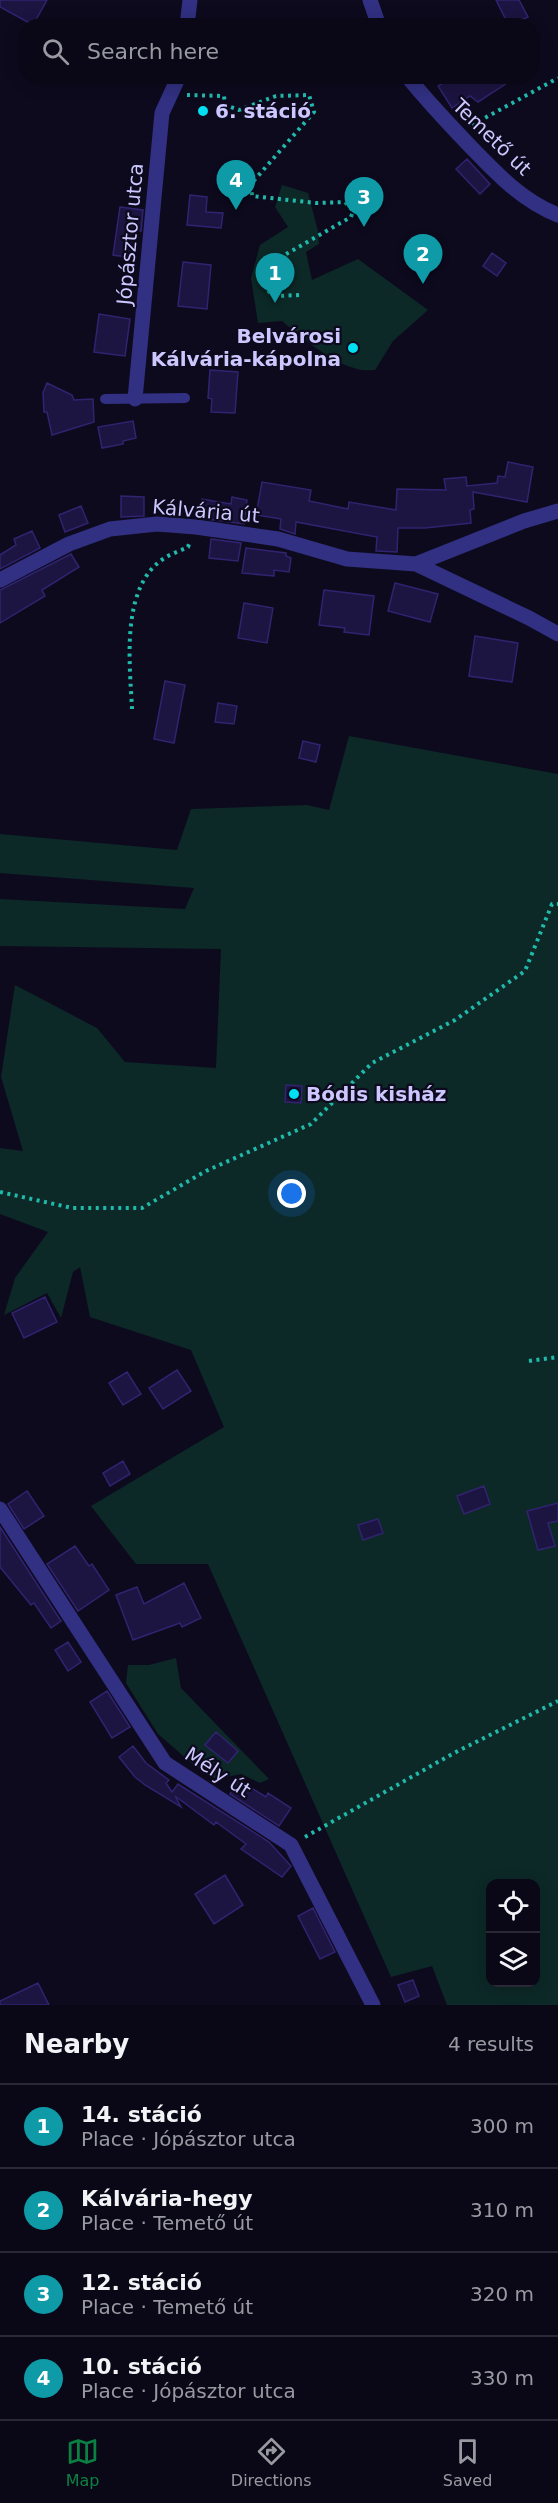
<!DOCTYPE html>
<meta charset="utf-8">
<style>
:root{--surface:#0a0816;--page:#13111f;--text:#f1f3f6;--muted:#999aa1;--line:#2a2935;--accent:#0b8043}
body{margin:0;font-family:"DejaVu Sans",sans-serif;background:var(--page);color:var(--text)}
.controls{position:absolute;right:18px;bottom:18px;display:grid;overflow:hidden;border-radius:12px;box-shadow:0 3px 15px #0003}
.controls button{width:54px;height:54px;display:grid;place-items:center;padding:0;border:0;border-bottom:2px solid var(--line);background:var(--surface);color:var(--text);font:30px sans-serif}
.you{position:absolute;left:292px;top:1194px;width:21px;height:21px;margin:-15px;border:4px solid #fff;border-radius:50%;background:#1a73e8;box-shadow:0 0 0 9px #1a73e833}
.badge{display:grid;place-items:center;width:39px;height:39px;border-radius:50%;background:var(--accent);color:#fff;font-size:20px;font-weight:700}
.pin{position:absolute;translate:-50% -50px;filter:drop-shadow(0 2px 3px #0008)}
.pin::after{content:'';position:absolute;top:32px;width:21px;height:18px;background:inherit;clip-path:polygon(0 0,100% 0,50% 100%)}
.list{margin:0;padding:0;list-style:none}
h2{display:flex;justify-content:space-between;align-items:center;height:78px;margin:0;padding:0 24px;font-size:26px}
h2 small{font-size:20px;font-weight:400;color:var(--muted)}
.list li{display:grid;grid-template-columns:39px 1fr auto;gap:18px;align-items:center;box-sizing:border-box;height:84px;padding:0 24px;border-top:2px solid var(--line)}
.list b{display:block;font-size:22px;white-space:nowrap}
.list p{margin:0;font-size:20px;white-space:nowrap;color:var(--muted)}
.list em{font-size:20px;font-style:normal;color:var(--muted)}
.icon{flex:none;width:33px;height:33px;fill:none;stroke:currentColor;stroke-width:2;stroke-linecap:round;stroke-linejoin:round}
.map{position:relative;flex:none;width:558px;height:2005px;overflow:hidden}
.search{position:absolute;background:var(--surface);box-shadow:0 3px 15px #0003;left:18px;right:18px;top:18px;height:66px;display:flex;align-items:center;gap:15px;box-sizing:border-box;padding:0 21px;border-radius:24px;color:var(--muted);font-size:22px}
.sheet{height:414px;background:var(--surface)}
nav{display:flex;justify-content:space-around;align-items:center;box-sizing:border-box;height:84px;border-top:2px solid var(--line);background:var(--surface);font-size:16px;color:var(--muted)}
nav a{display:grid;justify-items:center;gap:3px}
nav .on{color:var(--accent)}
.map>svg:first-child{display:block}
.green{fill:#0c2927;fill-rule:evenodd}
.building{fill:#1c1441;stroke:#312370;stroke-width:1.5}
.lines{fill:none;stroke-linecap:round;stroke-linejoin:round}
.path{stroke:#20baac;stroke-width:4;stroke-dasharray:3 4.5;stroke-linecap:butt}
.lane{stroke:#313082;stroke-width:10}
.street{stroke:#313082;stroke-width:15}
.poi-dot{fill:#00e0f2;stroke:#0d0a1e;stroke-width:2}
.labels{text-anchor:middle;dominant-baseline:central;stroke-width:4.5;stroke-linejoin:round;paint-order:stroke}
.poi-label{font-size:20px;font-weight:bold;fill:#ccc7ff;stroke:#0d0a1e;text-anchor:start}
.street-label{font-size:20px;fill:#ccc7ff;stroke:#0d0a1e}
</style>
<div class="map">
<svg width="558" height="2005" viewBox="0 0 558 2005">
<rect width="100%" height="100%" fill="#0d0a1e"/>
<path class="green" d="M 282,185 L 308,193 L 318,231 L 319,244 L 306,252 L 312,280 L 358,259 L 428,310 L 393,341 L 375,370 C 370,370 362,371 357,369 C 329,361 304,339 282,321 L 258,323 L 251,278 L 260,245 L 288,227 L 275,207 Z
M 349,736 L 558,774 L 558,2005 L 447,2005 L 432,1966 L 391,1977 L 208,1564 L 136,1564 L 91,1506 L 224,1427 L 191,1350 L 90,1317 L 80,1267 L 73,1272 L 61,1318 L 47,1293 L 4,1315 L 15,1278 L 48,1232 L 0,1214 L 0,1148 L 23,1151 L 1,1077 L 15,985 L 97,1028 L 125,1062 L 216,1068 L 221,949 L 0,946 L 0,899 L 185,909 L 194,888 L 0,873 L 0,834 L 177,850 L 191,809 L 307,805 L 329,810 ZM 490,1884 L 536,1884 L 536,1982 L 490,1982 Z
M 176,1658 L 181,1688 L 269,1779 L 260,1783 L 241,1774 L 216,1779 L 196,1767 L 158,1734 L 126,1683 L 128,1665 L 149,1665 Z"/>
<path class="building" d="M 0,0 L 47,0 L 33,25 L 0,7 Z
M 496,0 L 519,0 L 528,17 L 509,26 Z
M 454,76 L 518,76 L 478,102 L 470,96 L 452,108 L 438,86 Z
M 467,159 L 490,184 L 480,194 L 456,169 Z
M 190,195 L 207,197 L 206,212 L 223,213 L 221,228 L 187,225 Z
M 120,207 L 143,210 L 141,231 L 137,230 L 133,258 L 113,255 Z
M 492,253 L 506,263 L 497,276 L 483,266 Z
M 183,262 L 211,265 L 207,309 L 178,306 Z
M 99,314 L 130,319 L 125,356 L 94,352 Z
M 210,370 L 238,372 L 235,413 L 211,412 L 212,399 L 208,398 Z
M 47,383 L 72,395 L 74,400 L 93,399 L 94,422 L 52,435 L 47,412 L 44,412 L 43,393 Z
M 133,421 L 136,438 L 123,441 L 123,444 L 102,448 L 98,427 Z
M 508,462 L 533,467 L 527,502 L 473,492 L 474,509 L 470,510 L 471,523 L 425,528 L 398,528 L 397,552 L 376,551 L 377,537 L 296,522 L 295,534 L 280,529 L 281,519 L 256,515 L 262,482 L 311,490 L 309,501 L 348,509 L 349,502 L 396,510 L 397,489 L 446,490 L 444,479 L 466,477 L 467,486 L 497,483 L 498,476 L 505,477 Z
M 121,496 L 144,497 L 144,516 L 121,517 Z
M 232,497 L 247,500 L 244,524 L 199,518 L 202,499 L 231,504 Z
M 81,506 L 88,523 L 65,532 L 59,515 Z
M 32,531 L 40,548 L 0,569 L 0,555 L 16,545 L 14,539 Z
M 211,539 L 241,543 L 238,561 L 209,558 Z
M 246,548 L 286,553 L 286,556 L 291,558 L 289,572 L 274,570 L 274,576 L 242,573 Z
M 71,554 L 79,567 L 42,590 L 45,596 L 0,623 L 0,590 Z
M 395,583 L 438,594 L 430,622 L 388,611 Z
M 324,590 L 374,596 L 369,635 L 344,632 L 345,628 L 319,625 Z
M 244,603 L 273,608 L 267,643 L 238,638 Z
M 475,636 L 518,643 L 512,682 L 469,676 Z
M 165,681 L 185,685 L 174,743 L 154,739 Z
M 218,703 L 237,706 L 234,724 L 215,722 Z
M 303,741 L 320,745 L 316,762 L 299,758 Z
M 286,1085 L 302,1086 L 301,1103 L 285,1102 Z
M 45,1297 L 57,1322 L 24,1338 L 12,1313 Z
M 177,1370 L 191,1391 L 163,1409 L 149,1388 Z
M 127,1372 L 141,1394 L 123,1405 L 109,1383 Z
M 123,1461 L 130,1474 L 110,1486 L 103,1473 Z
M 484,1486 L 490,1504 L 464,1514 L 457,1496 Z
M 27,1491 L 44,1516 L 24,1529 L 8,1504 Z
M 558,1503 L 558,1521 L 548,1523 L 555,1546 L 538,1550 L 527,1511 Z
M 378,1519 L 383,1533 L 363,1540 L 358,1525 Z
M 0,1527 L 61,1621 L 51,1628 L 34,1603 L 31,1605 L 0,1567 Z
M 75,1546 L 89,1566 L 92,1564 L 109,1590 L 78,1611 L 47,1564 Z
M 184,1583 L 201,1618 L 182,1627 L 180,1623 L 133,1640 L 116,1595 L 137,1587 L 144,1604 Z
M 68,1642 L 81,1662 L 68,1671 L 55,1650 Z
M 107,1691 L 130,1727 L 112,1738 L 90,1702 Z
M 216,1732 L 238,1751 L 228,1763 L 205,1745 Z
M 133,1746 L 146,1763 L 169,1780 L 166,1783 L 172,1792 L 178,1784 L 269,1842 L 291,1866 L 282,1877 L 241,1849 L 246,1844 L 216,1822 L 214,1825 L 175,1796 L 181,1807 L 145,1785 L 135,1777 L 119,1757 Z
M 238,1780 L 266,1797 L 268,1793 L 291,1808 L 279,1826 L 230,1794 Z
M 225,1875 L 243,1905 L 214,1924 L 195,1894 Z
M 313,1908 L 335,1952 L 320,1959 L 298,1916 Z
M 413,1980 L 419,1996 L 405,2002 L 398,1985 Z
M 38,1983 L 49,2005 L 0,2005 L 0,2001 Z"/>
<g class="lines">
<path class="path" d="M 187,95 L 224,96 L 225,105 L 239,110 L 276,96 L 309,95 L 314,112 L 251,184 L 252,196 L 316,203 L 345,202 L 353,211 L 351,217 L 281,257 L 268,284 L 269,292 L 276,296 L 299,295
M 472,125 L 558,78
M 132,709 C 130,665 120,588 163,559 C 170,554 180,551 188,547 L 189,544
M 0,1192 L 72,1208 L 142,1208 L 206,1171 L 311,1124 L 372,1063 L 455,1020 L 525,971 L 552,904 L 558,904
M 529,1361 L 558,1357
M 305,1837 L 454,1753 L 558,1701"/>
<path class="lane" d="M 105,399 L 185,398"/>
<path class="street" d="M 370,0 L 379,26
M 187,26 L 190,0
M 407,76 C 427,101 447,122 469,145 C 496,173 521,200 558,215
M 135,399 L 162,113 L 179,76
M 416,564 L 524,521 L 558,511
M 0,580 L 69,544 L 110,529 L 157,524 L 196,527 L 278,539 L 347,559 L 416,564 L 529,618 L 558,634
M 0,1509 L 165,1763 L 291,1845 L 373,2005"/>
</g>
<g class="poi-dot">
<circle cx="203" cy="111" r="6"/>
<circle cx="353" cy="348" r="6"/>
<circle cx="294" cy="1094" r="6"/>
</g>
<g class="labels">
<g class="poi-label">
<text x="215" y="111">6. stáció</text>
<text x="341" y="336" text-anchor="end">Belvárosi<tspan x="341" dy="23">Kálvária-kápolna</tspan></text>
<text x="306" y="1094">Bódis kisház</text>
</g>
<g class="street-label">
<text transform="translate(492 137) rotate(44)">Temető út</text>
<text transform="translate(130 234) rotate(-85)">Jópásztor utca</text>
<text transform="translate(206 511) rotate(5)">Kálvária út</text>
<text transform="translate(218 1772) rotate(33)">Mély út</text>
</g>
</g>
</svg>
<div class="controls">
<button><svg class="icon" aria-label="locate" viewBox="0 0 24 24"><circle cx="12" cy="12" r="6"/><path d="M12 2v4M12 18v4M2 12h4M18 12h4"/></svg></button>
<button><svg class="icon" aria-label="layers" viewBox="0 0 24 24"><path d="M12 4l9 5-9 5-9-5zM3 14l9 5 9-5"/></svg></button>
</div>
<div class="you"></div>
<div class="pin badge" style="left:275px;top:303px;background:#0f9aa8">1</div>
<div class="pin badge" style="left:423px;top:284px;background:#0f9aa8">2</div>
<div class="pin badge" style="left:364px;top:227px;background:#0f9aa8">3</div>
<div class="pin badge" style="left:236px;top:210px;background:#0f9aa8">4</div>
<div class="search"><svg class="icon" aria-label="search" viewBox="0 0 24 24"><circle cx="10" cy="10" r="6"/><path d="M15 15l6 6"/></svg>Search here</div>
</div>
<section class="sheet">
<h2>Nearby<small>4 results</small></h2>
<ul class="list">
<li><span class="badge" style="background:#0f9aa8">1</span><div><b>14. stáció</b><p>Place · Jópásztor utca</p></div><em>300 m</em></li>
<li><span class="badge" style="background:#0f9aa8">2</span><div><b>Kálvária-hegy</b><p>Place · Temető út</p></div><em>310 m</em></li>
<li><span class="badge" style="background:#0f9aa8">3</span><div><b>12. stáció</b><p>Place · Temető út</p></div><em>320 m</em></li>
<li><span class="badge" style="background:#0f9aa8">4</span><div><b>10. stáció</b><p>Place · Jópásztor utca</p></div><em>330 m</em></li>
</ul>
</section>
<nav>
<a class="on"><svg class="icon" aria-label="map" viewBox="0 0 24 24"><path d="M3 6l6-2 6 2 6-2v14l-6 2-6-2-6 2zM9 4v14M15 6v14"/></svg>Map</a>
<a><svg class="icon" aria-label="directions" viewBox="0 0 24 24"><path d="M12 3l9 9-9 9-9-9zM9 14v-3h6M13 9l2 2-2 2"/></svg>Directions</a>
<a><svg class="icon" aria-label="saved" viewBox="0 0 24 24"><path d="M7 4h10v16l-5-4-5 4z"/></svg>Saved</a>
</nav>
